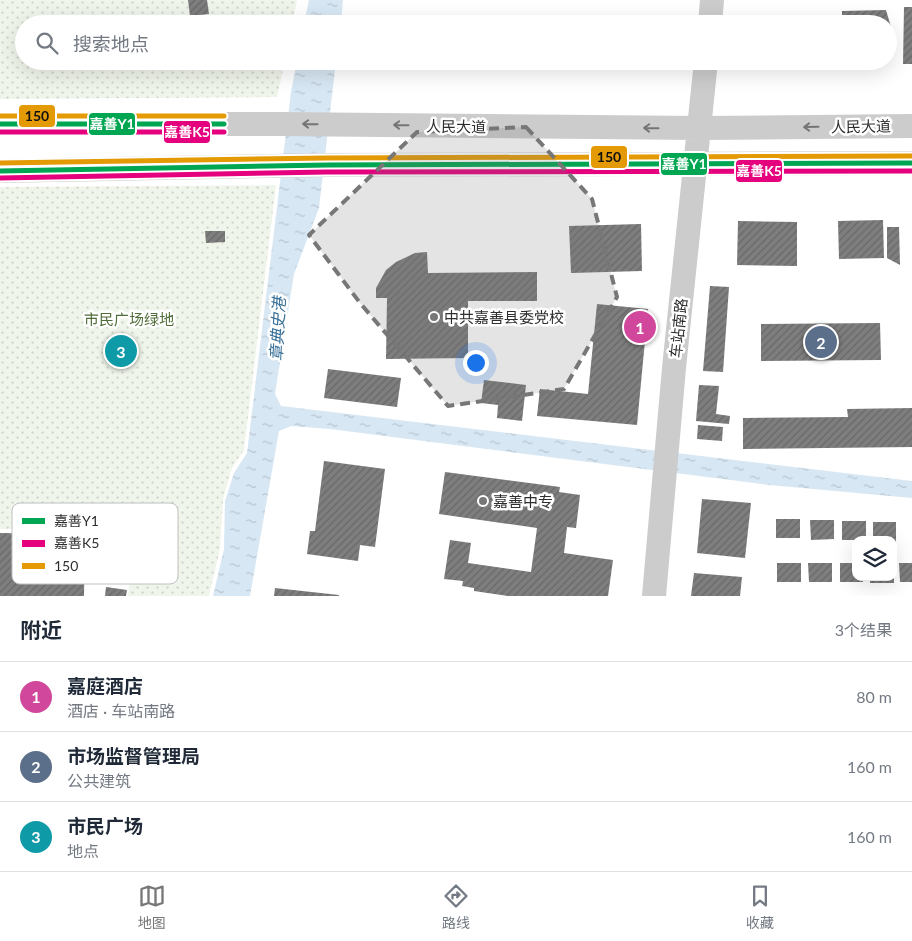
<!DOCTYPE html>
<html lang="zh">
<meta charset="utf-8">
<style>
:root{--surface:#fff;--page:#f2f2f3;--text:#1f2937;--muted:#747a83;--line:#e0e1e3;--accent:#777}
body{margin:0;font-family:Lato,"Noto Sans SC",sans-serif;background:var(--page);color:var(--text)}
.controls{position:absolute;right:15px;bottom:15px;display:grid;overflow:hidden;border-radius:10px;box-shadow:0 5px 20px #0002}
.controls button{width:45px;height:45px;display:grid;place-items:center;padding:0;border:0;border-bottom:1px solid var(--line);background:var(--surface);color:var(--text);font:25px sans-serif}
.you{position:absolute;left:475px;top:362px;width:18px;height:18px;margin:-12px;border:4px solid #fff;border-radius:50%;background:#1a73e8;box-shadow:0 0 0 8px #1a73e833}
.badge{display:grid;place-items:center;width:32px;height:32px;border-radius:50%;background:var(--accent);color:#fff;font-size:16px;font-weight:700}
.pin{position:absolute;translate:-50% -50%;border:2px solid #fff;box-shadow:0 1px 5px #0006}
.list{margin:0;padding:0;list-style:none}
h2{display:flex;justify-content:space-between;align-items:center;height:65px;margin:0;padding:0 20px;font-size:21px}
h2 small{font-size:16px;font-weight:400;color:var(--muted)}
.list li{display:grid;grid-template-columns:32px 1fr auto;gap:15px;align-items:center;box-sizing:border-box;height:70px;padding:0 20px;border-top:1px solid var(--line)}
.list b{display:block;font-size:19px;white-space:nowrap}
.list p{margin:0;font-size:16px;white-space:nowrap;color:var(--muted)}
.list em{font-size:16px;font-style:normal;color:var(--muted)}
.icon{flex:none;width:28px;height:28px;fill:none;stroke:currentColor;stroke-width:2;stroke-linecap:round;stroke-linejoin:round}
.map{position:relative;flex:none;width:912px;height:596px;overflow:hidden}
.search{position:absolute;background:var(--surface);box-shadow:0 5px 20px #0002;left:15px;right:15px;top:15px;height:55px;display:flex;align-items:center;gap:12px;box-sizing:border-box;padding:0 18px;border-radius:28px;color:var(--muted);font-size:19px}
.sheet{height:275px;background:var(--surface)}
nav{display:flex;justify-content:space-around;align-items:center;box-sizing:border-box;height:70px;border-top:1px solid var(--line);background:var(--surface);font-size:14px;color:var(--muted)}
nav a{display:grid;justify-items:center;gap:2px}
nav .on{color:var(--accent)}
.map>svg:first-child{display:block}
.park{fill:url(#park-dots)}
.water{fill:url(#water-ripples)}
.building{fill:url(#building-hatch)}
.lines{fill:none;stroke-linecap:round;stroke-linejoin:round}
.secondary{stroke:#ccc;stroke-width:24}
.bus-1-casing{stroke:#fff;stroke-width:9}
.bus-2-casing{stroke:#fff;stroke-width:9}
.bus-3-casing{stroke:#fff;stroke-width:9}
.bus-1{stroke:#00a651;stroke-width:5}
.bus-2{stroke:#e5007d;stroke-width:5}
.bus-3{stroke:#e39a05;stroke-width:5}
.oneway{stroke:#757575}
.marked{fill:#777;fill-opacity:0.2;stroke:#777;stroke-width:4;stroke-dasharray:10 6;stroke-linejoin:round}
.poi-dot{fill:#777;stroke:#fff;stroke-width:2}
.labels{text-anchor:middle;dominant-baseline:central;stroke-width:5;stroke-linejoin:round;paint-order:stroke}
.street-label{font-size:15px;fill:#2e2e2e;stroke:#fff}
.poi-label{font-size:15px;fill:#2e2e2e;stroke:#fff;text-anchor:start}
.park-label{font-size:15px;fill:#506d39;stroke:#fff}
.water-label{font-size:16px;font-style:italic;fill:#376f96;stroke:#fff}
.key{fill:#fff;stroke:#c0c0c0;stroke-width:1}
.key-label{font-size:14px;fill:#2e2e2e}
.line-badge{stroke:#fff;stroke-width:2}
.badge-label{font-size:14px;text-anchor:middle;font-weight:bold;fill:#fff}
.pale-badge-label{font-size:14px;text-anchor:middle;font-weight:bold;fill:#111}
</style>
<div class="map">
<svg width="912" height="596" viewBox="0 0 912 596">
<defs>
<pattern id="park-dots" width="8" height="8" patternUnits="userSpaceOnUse" patternTransform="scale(1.25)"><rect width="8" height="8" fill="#f0f5eb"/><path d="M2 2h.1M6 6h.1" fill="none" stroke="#ced2ca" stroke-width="1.8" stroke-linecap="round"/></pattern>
<pattern id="water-ripples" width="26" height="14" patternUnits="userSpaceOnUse" patternTransform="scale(1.25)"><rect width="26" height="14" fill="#d7e7f3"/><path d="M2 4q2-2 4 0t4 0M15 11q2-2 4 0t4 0" fill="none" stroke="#b9c6d1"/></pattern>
<pattern id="building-hatch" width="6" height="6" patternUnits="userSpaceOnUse" patternTransform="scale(1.25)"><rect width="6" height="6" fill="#7e7e7e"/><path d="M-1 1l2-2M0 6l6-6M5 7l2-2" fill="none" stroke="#686868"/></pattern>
</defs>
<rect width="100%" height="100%" fill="#fff"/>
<path class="park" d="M 0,0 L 297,0 L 292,24 L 24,24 L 24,61 L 285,61 L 277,97 L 0,99 Z
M 276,185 L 244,450 L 231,470 L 223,500 L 220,549 L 209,596 L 128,596 L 130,576 L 92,556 L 91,529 L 0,529 L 0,187 Z"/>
<path class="water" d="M 309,0 L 343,0 L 341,24 L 304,24 Z
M 297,61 L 336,61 L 319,208 L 294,274 L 275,394 L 281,406 L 912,481 L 912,498 L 769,485 L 330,429 L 291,426 L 279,431 L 250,596 L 213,596 L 224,549 L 225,501 L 234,473 L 247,453 L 291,92 Z"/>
<path class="building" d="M 188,0 L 207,0 L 209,14 L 190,16 Z
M 904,7 L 912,7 L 912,64 L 903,64 Z
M 886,10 L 891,27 L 889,34 L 888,24 L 842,24 L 842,11 Z
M 883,220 L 884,258 L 839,259 L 838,221 Z
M 738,221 L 797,222 L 797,266 L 737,265 Z
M 641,224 L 642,271 L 571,273 L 569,226 Z
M 887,227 L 899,227 L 900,265 L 887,258 Z
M 205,231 L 225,231 L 225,242 L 206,243 Z
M 427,252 L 428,273 L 537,272 L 537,301 L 468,301 L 468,358 L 386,359 L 387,298 L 376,298 L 376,288 L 386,270 L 396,262 L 415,253 Z
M 710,286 L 729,287 L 723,372 L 703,371 Z
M 597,304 L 648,309 L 637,425 L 537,416 L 540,389 L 588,394 Z
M 880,323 L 881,360 L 761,361 L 761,324 Z
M 328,369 L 401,378 L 397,407 L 324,398 Z
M 484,380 L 526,385 L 522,421 L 497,418 L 498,405 L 481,403 Z
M 699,385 L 719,386 L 716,414 L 730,416 L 729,424 L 696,421 Z
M 912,408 L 912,447 L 743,449 L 743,418 L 848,417 L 847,409 Z
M 698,425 L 723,427 L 722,441 L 697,439 Z
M 324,461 L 385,469 L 375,547 L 360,545 L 358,561 L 307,554 L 310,531 L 315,531 Z
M 445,472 L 560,487 L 559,492 L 580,495 L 576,528 L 567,527 L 564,553 L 613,560 L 608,596 L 508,596 L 474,591 L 474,588 L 462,586 L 463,581 L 444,579 L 450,540 L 471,543 L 468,563 L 531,572 L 537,528 L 439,514 Z
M 702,499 L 751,503 L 745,558 L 697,553 Z
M 776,519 L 800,519 L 800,538 L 776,538 Z
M 810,520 L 834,520 L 834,539 L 811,540 Z
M 842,521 L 866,521 L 866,540 L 842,540 Z
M 873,522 L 896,522 L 896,542 L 893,542 L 893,540 L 873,540 Z
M 0,533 L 85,534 L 84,596 L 0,596 Z
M 777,563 L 801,563 L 801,582 L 777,582 Z
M 808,563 L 832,563 L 832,582 L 809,582 Z
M 840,563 L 856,563 L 856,577 L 863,577 L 863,582 L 840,582 Z
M 899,563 L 912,563 L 912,582 L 900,582 Z
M 694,573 L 742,577 L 740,596 L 691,596 Z
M 870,577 L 894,577 L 894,583 L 870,583 Z
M 106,587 L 127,590 L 126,596 L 105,596 Z
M 275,588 L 339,595 L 339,596 L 274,596 Z"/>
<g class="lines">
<path class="secondary" d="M 710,24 L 712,0
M 0,124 L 280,124 L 700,128 L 912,126
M 0,171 L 327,165 L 912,163
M 654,596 L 674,368 L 706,61"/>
<defs>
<path id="bus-1" d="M 0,124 L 224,124
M 0,171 L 327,165 L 912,163"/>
<path id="bus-2" d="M 0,132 L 224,132
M 0,178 L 327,172 L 912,171"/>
<path id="bus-3" d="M 0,116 L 224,116
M 0,163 L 327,158 L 912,156"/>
</defs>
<use href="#bus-1" class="bus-1-casing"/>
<use href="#bus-2" class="bus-2-casing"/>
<use href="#bus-3" class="bus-3-casing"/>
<use href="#bus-1" class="bus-1"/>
<use href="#bus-2" class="bus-2"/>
<use href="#bus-3" class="bus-3"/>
</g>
<defs><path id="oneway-shaft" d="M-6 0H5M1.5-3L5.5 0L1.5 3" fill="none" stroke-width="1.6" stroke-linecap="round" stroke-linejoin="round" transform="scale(1.25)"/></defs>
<g class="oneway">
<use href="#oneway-shaft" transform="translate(310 124) rotate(-179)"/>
<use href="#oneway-shaft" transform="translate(401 125) rotate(-179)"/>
<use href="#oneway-shaft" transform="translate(811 127) rotate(179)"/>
<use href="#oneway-shaft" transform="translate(651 128) rotate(-179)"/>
</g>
<path class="marked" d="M 526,127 L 592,199 L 617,297 L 564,389 L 448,406 L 360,303 L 309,235 L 417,132 Z"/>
<g class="poi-dot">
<circle cx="434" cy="317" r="5"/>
<circle cx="483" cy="501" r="5"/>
</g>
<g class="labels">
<g class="street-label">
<text transform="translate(456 126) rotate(1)">人民大道</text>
<text transform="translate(861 126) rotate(-1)">人民大道</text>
<text transform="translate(678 328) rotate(-84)">车站南路</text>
</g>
<g class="poi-label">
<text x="444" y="317">中共嘉善县委党校</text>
<text x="493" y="501">嘉善中专</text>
</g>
<g class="park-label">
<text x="129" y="319">市民广场绿地</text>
</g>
<g class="water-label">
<text transform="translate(277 329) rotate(-87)">章典史港</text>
</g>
</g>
<rect x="12" y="503" width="166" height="81" rx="8" class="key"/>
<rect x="22" y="518" width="23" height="6" fill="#00a651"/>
<rect x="22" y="540" width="23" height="7" fill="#e5007d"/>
<rect x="22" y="563" width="23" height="6" fill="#e39a05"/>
<g class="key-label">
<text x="54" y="526">嘉善Y1</text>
<text x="54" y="548">嘉善K5</text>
<text x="54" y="571">150</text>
</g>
<g class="line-badge">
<rect x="18" y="104" width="38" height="24" rx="5" fill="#e39a05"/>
<rect x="88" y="112" width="48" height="24" rx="5" fill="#00a651"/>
<rect x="163" y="120" width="48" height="24" rx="5" fill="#e5007d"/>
<rect x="590" y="145" width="38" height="24" rx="5" fill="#e39a05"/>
<rect x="660" y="152" width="48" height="24" rx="5" fill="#00a651"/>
<rect x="735" y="159" width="48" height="24" rx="5" fill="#e5007d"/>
</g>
<g class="badge-label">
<text x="112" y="129">嘉善Y1</text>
<text x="187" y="137">嘉善K5</text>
<text x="684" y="169">嘉善Y1</text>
<text x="759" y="176">嘉善K5</text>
</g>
<g class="pale-badge-label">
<text x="37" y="121">150</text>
<text x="609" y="162">150</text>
</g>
</svg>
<div class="controls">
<button><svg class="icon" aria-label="layers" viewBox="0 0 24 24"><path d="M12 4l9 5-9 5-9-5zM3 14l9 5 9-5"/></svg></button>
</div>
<div class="you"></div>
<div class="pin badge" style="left:640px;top:327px;background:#d1479c">1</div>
<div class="pin badge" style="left:821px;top:342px;background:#5c6f8a">2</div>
<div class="pin badge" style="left:121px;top:351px;background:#0f9aa8">3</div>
<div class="search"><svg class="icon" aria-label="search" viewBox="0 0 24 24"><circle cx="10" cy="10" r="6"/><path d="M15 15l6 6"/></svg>搜索地点</div>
</div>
<section class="sheet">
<h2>附近<small>3个结果</small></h2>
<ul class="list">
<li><span class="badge" style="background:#d1479c">1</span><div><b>嘉庭酒店</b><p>酒店 · 车站南路</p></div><em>80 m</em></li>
<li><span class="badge" style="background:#5c6f8a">2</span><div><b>市场监督管理局</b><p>公共建筑</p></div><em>160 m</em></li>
<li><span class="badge" style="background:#0f9aa8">3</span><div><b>市民广场</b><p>地点</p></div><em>160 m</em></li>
</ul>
</section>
<nav>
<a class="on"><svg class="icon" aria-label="map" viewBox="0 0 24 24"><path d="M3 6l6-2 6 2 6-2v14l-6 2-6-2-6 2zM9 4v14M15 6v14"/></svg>地图</a>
<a><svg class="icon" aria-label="directions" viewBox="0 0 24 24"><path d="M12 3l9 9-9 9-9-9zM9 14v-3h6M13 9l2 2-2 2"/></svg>路线</a>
<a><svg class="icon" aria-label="saved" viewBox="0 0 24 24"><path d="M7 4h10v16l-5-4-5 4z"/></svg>收藏</a>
</nav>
